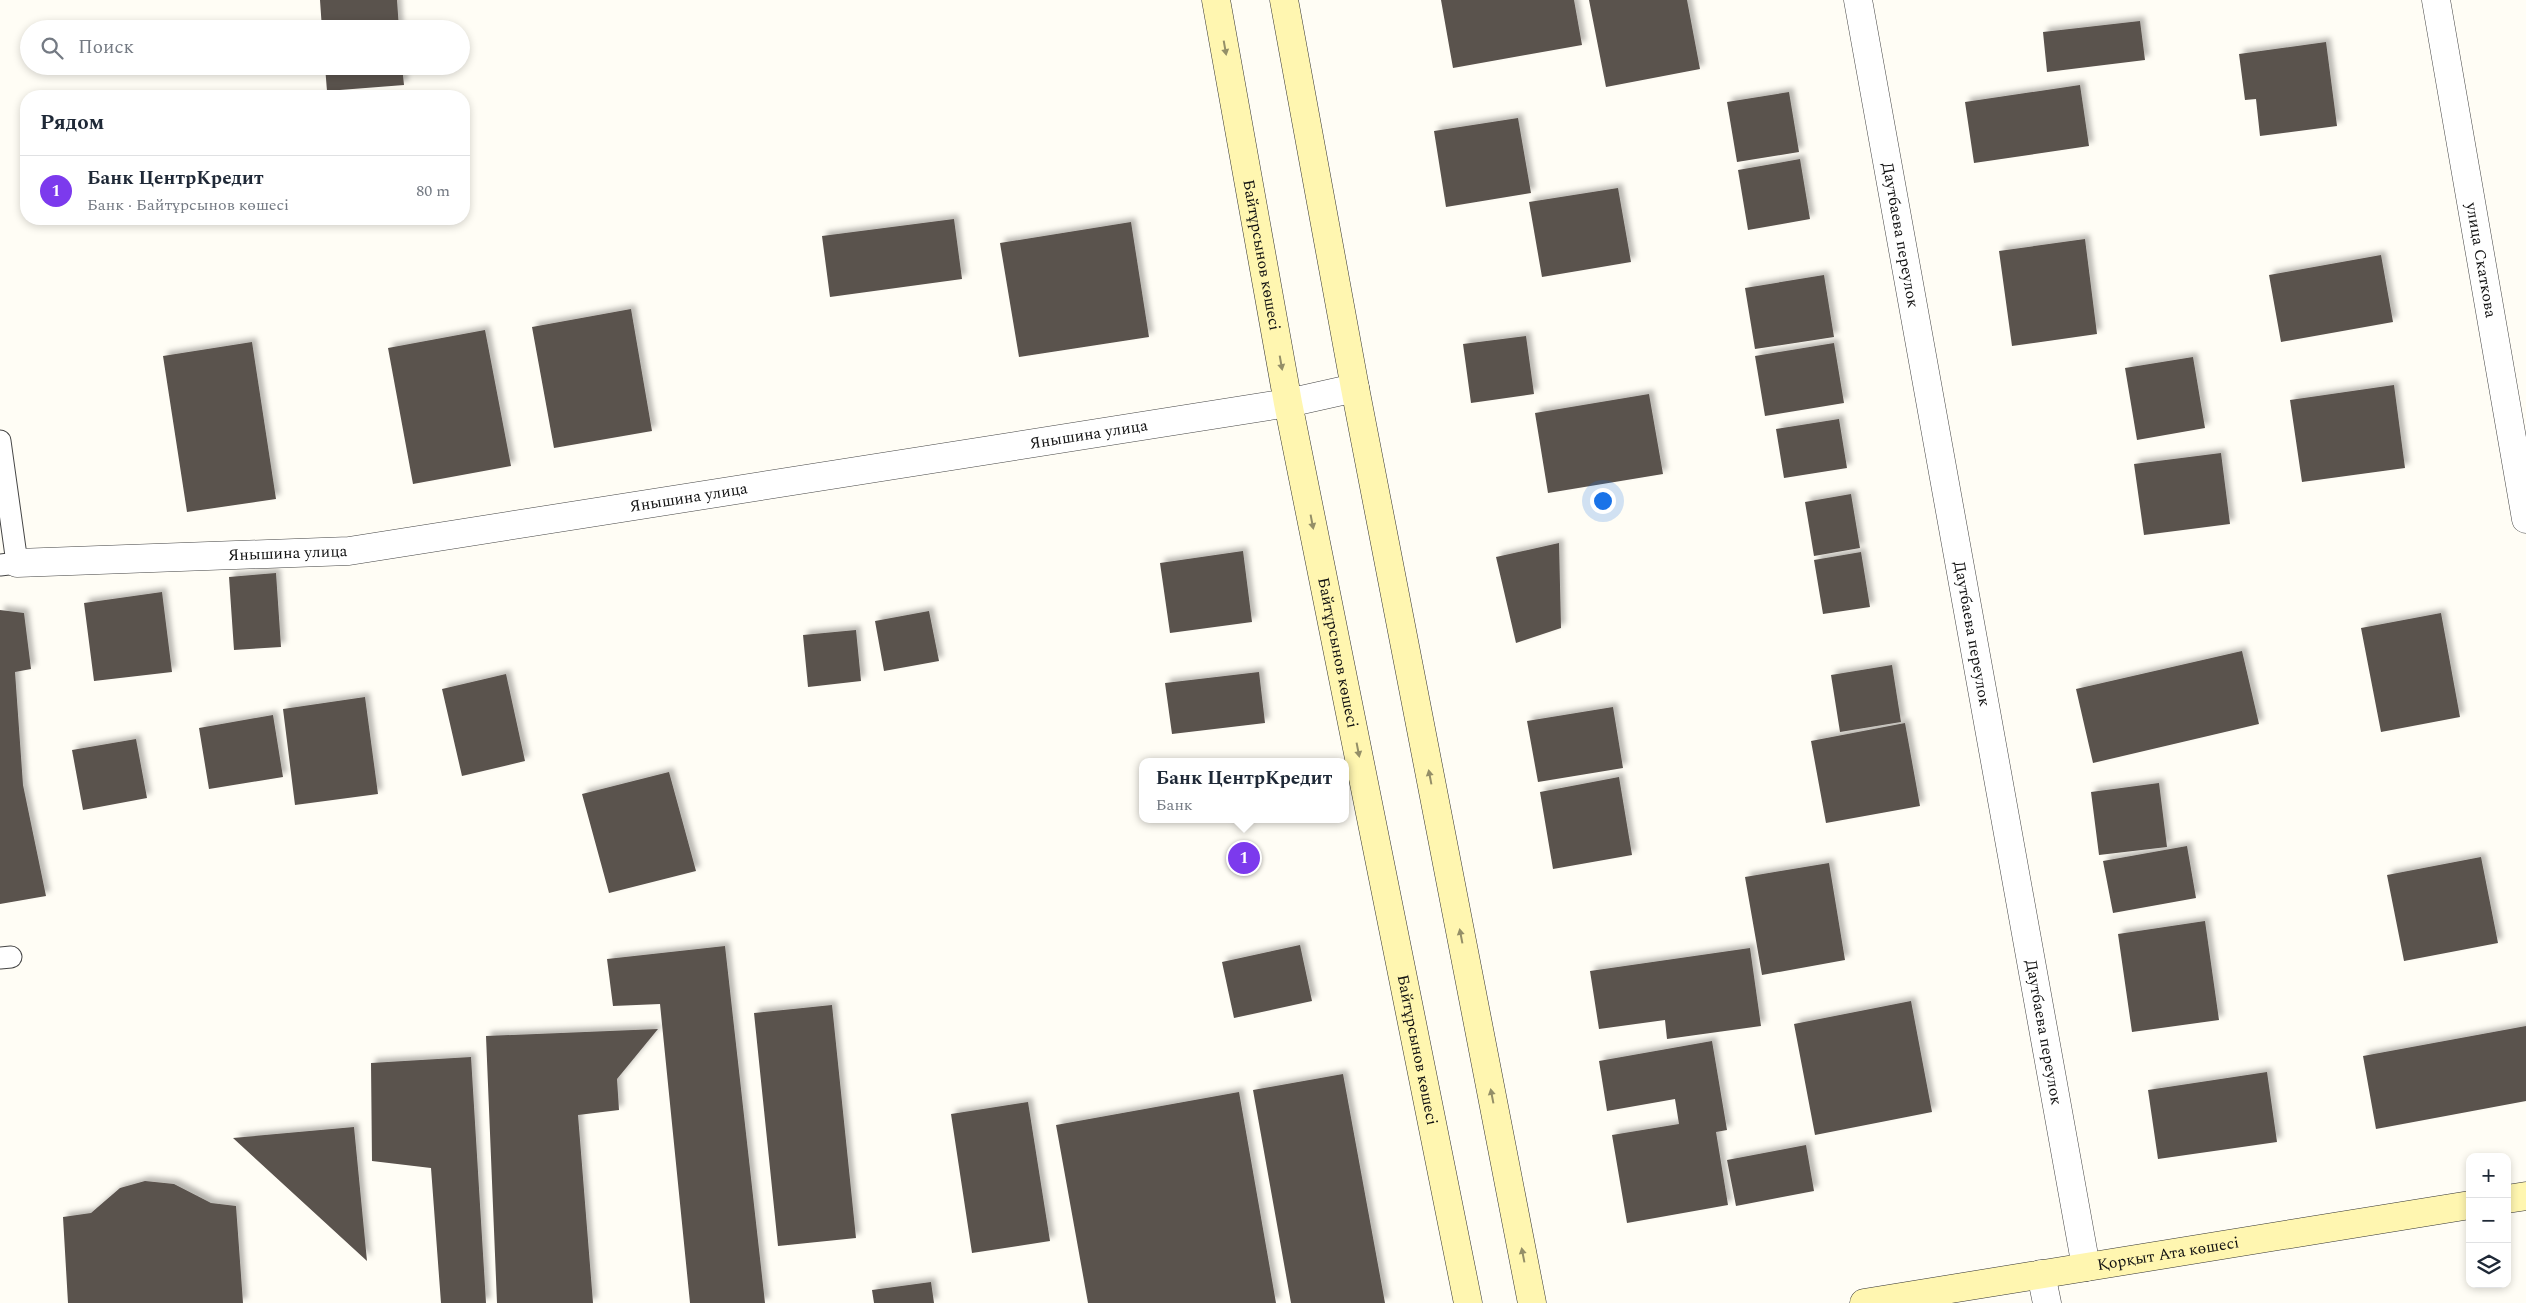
<!DOCTYPE html>
<html lang="ru">
<meta charset="utf-8">
<style>
:root{--surface:#fff;--page:#f2f2f3;--text:#1f2937;--muted:#747a83;--line:#e0e1e3;--accent:#7c3aed}
body{margin:0;font-family:Spectral,serif;background:var(--page);color:var(--text)}
.controls{position:absolute;right:15px;bottom:15px;display:grid;overflow:hidden;border-radius:10px;box-shadow:0 2px 8px #0003}
.controls button{width:45px;height:45px;display:grid;place-items:center;padding:0;border:0;border-bottom:1px solid var(--line);background:var(--surface);color:var(--text);font:25px sans-serif}
.you{position:absolute;left:1602px;top:500px;width:18px;height:18px;margin:-12px;border:4px solid #fff;border-radius:50%;background:#1a73e8;box-shadow:0 0 0 8px #1a73e833}
.badge{display:grid;place-items:center;width:32px;height:32px;border-radius:50%;background:var(--accent);color:#fff;font-size:16px;font-weight:700}
.pin{position:absolute;translate:-50% -50%;border:2px solid #fff;box-shadow:0 1px 5px #0006}
.popup{position:absolute;left:1139px;top:758px;width:210px;height:65px;box-sizing:border-box;display:grid;place-content:center;border-radius:10px;background:var(--surface);filter:drop-shadow(0 1px 4px #0005);font-size:16px;white-space:nowrap;color:var(--muted)}
.popup b{font-size:19px;color:var(--text)}
.popup::after{content:'';position:absolute;left:50%;top:100%;margin-left:-10px;border:10px solid transparent;border-top-color:var(--surface)}
.list{margin:0;padding:0;list-style:none}
h2{display:flex;justify-content:space-between;align-items:center;height:65px;margin:0;padding:0 20px;font-size:21px}
h2 small{font-size:16px;font-weight:400;color:var(--muted)}
.list li{display:grid;grid-template-columns:32px 1fr auto;gap:15px;align-items:center;box-sizing:border-box;height:70px;padding:0 20px;border-top:1px solid var(--line)}
.list b{display:block;font-size:19px;white-space:nowrap}
.list p{margin:0;font-size:16px;white-space:nowrap;color:var(--muted)}
.list em{font-size:16px;font-style:normal;color:var(--muted)}
.icon{flex:none;width:28px;height:28px;fill:none;stroke:currentColor;stroke-width:2;stroke-linecap:round;stroke-linejoin:round}
.map{position:relative;flex:none;width:2526px;height:1303px;overflow:hidden}
.search{position:absolute;background:var(--surface);box-shadow:0 2px 8px #0003;left:20px;top:20px;width:450px;height:55px;display:flex;align-items:center;gap:12px;box-sizing:border-box;padding:0 18px;border-radius:28px;color:var(--muted);font-size:19px}
.panel{position:absolute;background:var(--surface);box-shadow:0 2px 8px #0003;left:20px;top:90px;width:450px;height:135px;border-radius:20px}
.map>svg:first-child{display:block}
.building{fill:#5a524d;filter:url(#shadow)}
.lines{fill:none;stroke-linecap:round;stroke-linejoin:round}
.service-casing{stroke:#444;stroke-width:23}
.minor-casing{stroke:#444;stroke-width:29}
.secondary-casing{stroke:#333;stroke-width:29}
.service{stroke:#fff;stroke-width:21}
.minor{stroke:#fff;stroke-width:28}
.secondary{stroke:#fff6b0;stroke-width:28}
.oneway{fill:#948f68}
.labels{text-anchor:middle;dominant-baseline:central;stroke-width:5;stroke-linejoin:round;paint-order:stroke}
.street-label{font-size:16px;fill:#111;stroke:#fff}
</style>
<div class="map">
<svg width="2526" height="1303" viewBox="0 0 2526 1303">
<defs>
<filter id="shadow"><feDropShadow dx="4.5" dy="-4.5" stdDeviation="2.5" flood-color="#0004"/></filter>
</defs>
<rect width="100%" height="100%" fill="#fffdf5"/>
<path class="building" d="M 320,0 L 397,0 L 399,29 L 322,29 Z
M 1441,0 L 1574,0 L 1582,45 L 1453,68 Z
M 1589,0 L 1687,0 L 1700,69 L 1606,87 Z
M 2140,21 L 2145,60 L 2047,72 L 2043,32 Z
M 2326,42 L 2337,126 L 2260,136 L 2256,99 L 2245,100 L 2239,54 Z
M 325,66 L 402,66 L 404,85 L 327,91 Z
M 2080,85 L 2089,146 L 1974,163 L 1965,102 Z
M 1789,92 L 1799,152 L 1737,162 L 1727,102 Z
M 1518,118 L 1531,193 L 1446,207 L 1434,131 Z
M 1800,159 L 1810,219 L 1748,230 L 1738,170 Z
M 1618,188 L 1631,262 L 1542,277 L 1529,202 Z
M 954,219 L 962,279 L 830,297 L 822,236 Z
M 1131,222 L 1149,337 L 1019,357 L 1000,243 Z
M 2085,239 L 2097,334 L 2012,346 L 1999,251 Z
M 2381,255 L 2393,322 L 2281,342 L 2269,275 Z
M 1824,275 L 1834,337 L 1755,349 L 1745,288 Z
M 631,309 L 652,431 L 554,448 L 532,327 Z
M 485,330 L 511,466 L 413,484 L 388,348 Z
M 1526,336 L 1534,394 L 1471,403 L 1463,344 Z
M 252,342 L 276,499 L 187,512 L 163,356 Z
M 1834,343 L 1844,403 L 1765,416 L 1755,356 Z
M 2193,357 L 2205,428 L 2137,440 L 2125,368 Z
M 2394,385 L 2405,468 L 2302,482 L 2290,400 Z
M 1649,394 L 1663,474 L 1548,493 L 1535,413 Z
M 1839,419 L 1847,468 L 1784,478 L 1776,429 Z
M 2221,453 L 2230,524 L 2144,535 L 2134,464 Z
M 1851,494 L 1860,548 L 1814,556 L 1805,502 Z
M 1559,543 L 1561,628 L 1516,643 L 1496,557 Z
M 1243,551 L 1252,622 L 1170,633 L 1160,563 Z
M 1861,552 L 1870,607 L 1823,614 L 1814,560 Z
M 276,573 L 281,647 L 234,650 L 229,577 Z
M 162,592 L 172,672 L 94,681 L 84,603 Z
M 0,610 L 24,613 L 31,669 L 15,672 L 23,785 L 46,896 L 0,904 Z
M 929,611 L 939,661 L 884,671 L 875,621 Z
M 2441,613 L 2460,717 L 2381,732 L 2361,628 Z
M 856,630 L 861,681 L 808,687 L 803,635 Z
M 2242,651 L 2259,724 L 2093,763 L 2076,689 Z
M 1892,665 L 1901,722 L 1840,732 L 1831,675 Z
M 1259,672 L 1265,723 L 1172,734 L 1165,683 Z
M 506,674 L 525,761 L 462,776 L 442,689 Z
M 365,697 L 378,794 L 295,805 L 283,709 Z
M 1613,707 L 1623,768 L 1538,782 L 1527,721 Z
M 273,715 L 283,777 L 209,789 L 199,728 Z
M 1905,723 L 1920,806 L 1826,823 L 1811,741 Z
M 136,739 L 147,798 L 83,810 L 72,750 Z
M 669,772 L 696,871 L 609,893 L 582,794 Z
M 1619,777 L 1632,855 L 1553,869 L 1540,792 Z
M 2159,783 L 2167,847 L 2099,855 L 2091,792 Z
M 2187,846 L 2196,898 L 2113,913 L 2103,861 Z
M 2481,857 L 2498,943 L 2404,961 L 2387,875 Z
M 1829,863 L 1845,960 L 1762,975 L 1745,877 Z
M 2205,921 L 2219,1020 L 2132,1032 L 2118,934 Z
M 1300,945 L 1312,1001 L 1234,1018 L 1222,962 Z
M 725,946 L 765,1303 L 690,1303 L 660,1004 L 613,1006 L 607,959 Z
M 1750,948 L 1761,1026 L 1667,1039 L 1665,1020 L 1599,1029 L 1590,971 Z
M 1911,1001 L 1932,1112 L 1815,1135 L 1794,1024 Z
M 832,1005 L 856,1238 L 778,1246 L 754,1013 Z
M 2526,1026 L 2526,1101 L 2376,1129 L 2363,1056 Z
M 658,1029 L 617,1079 L 619,1110 L 578,1115 L 593,1303 L 497,1303 L 486,1036 Z
M 1712,1041 L 1727,1130 L 1716,1132 L 1728,1205 L 1627,1223 L 1612,1135 L 1679,1124 L 1675,1099 L 1607,1111 L 1599,1061 Z
M 471,1057 L 486,1303 L 441,1303 L 431,1168 L 372,1161 L 371,1063 Z
M 2267,1072 L 2277,1142 L 2158,1159 L 2148,1090 Z
M 1343,1074 L 1385,1303 L 1291,1303 L 1253,1090 Z
M 1239,1092 L 1276,1303 L 1088,1303 L 1056,1125 Z
M 1028,1102 L 1050,1241 L 972,1253 L 951,1114 Z
M 354,1127 L 367,1261 L 233,1138 Z
M 1806,1145 L 1814,1191 L 1736,1206 L 1727,1160 Z
M 145,1181 L 174,1184 L 211,1203 L 236,1206 L 243,1303 L 68,1303 L 63,1217 L 91,1213 L 120,1188 Z
M 931,1282 L 934,1303 L 874,1303 L 872,1290 Z"/>
<g class="lines">
<defs>
<path id="service" d="M 0,441 L 17,563 L 0,565
M 0,958 L 11,957"/>
<g id="minor">
<path id="s1" d="M 1858,0 L 2086,1267"/>
<path id="s2" d="M 2436,0 L 2526,519"/>
<path id="s3" d="M 17,563 L 349,551 L 1288,403 L 1355,388"/>
<path d="M 2041,1274 L 2047,1303"/>
</g>
<g id="secondary">
<path id="s4" d="M 1216,0 L 1288,403 L 1468,1303"/>
<path d="M 1284,0 L 1355,388 L 1532,1303"/>
<path d="M 2507,1199 L 2526,1196"/>
<path id="s5" d="M 1864,1303 L 2470,1205"/>
</g>
</defs>
<use href="#service" class="service-casing"/>
<use href="#minor" class="minor-casing"/>
<use href="#secondary" class="secondary-casing"/>
<use href="#service" class="service"/>
<use href="#minor" class="minor"/>
<use href="#secondary" class="secondary"/>
</g>
<defs><path id="oneway-solid" d="M-6-.8H1V-3.2L6.5 0L1 3.2V.8H-6Z" transform="scale(1.25)"/></defs>
<g class="oneway">
<use href="#oneway-solid" transform="translate(1225 48) rotate(80)"/>
<use href="#oneway-solid" transform="translate(1281 363) rotate(80)"/>
<use href="#oneway-solid" transform="translate(1312 522) rotate(79)"/>
<use href="#oneway-solid" transform="translate(1358 750) rotate(79)"/>
<use href="#oneway-solid" transform="translate(1430 777) rotate(-101)"/>
<use href="#oneway-solid" transform="translate(1461 936) rotate(-101)"/>
<use href="#oneway-solid" transform="translate(1492 1096) rotate(-101)"/>
<use href="#oneway-solid" transform="translate(1523 1255) rotate(-101)"/>
</g>
<g class="labels">
<g class="street-label">
<text stroke="none"><textPath href="#s1" startOffset="239">Даутбаева переулок</textPath></text>
<text stroke="none"><textPath href="#s4" startOffset="259">Байтұрсынов көшесі</textPath></text>
<text stroke="none"><textPath href="#s2" startOffset="264">улица Скаткова</textPath></text>
<text stroke="none"><textPath href="#s3" startOffset="1081">Янышина улица</textPath></text>
<text stroke="none"><textPath href="#s3" startOffset="676">Янышина улица</textPath></text>
<text stroke="none"><textPath href="#s3" startOffset="271">Янышина улица</textPath></text>
<text stroke="none"><textPath href="#s1" startOffset="644">Даутбаева переулок</textPath></text>
<text stroke="none"><textPath href="#s4" startOffset="664">Байтұрсынов көшесі</textPath></text>
<text stroke="none"><textPath href="#s1" startOffset="1049">Даутбаева переулок</textPath></text>
<text stroke="none"><textPath href="#s4" startOffset="1069">Байтұрсынов көшесі</textPath></text>
<text stroke="none"><textPath href="#s5" startOffset="308">Қорқыт Ата көшесі</textPath></text>
</g>
</g>
</svg>
<div class="controls">
<button>+</button>
<button>−</button>
<button><svg class="icon" aria-label="layers" viewBox="0 0 24 24"><path d="M12 4l9 5-9 5-9-5zM3 14l9 5 9-5"/></svg></button>
</div>
<div class="you"></div>
<div class="pin badge" style="left:1244px;top:858px">1</div>
<div class="popup"><b>Банк ЦентрКредит</b>Банк</div>
<div class="search"><svg class="icon" aria-label="search" viewBox="0 0 24 24"><circle cx="10" cy="10" r="6"/><path d="M15 15l6 6"/></svg>Поиск</div>
<section class="panel">
<h2>Рядом<small></small></h2>
<ul class="list">
<li><span class="badge">1</span><div><b>Банк ЦентрКредит</b><p>Банк · Байтұрсынов көшесі</p></div><em>80 m</em></li>
</ul>
</section>
</div>
